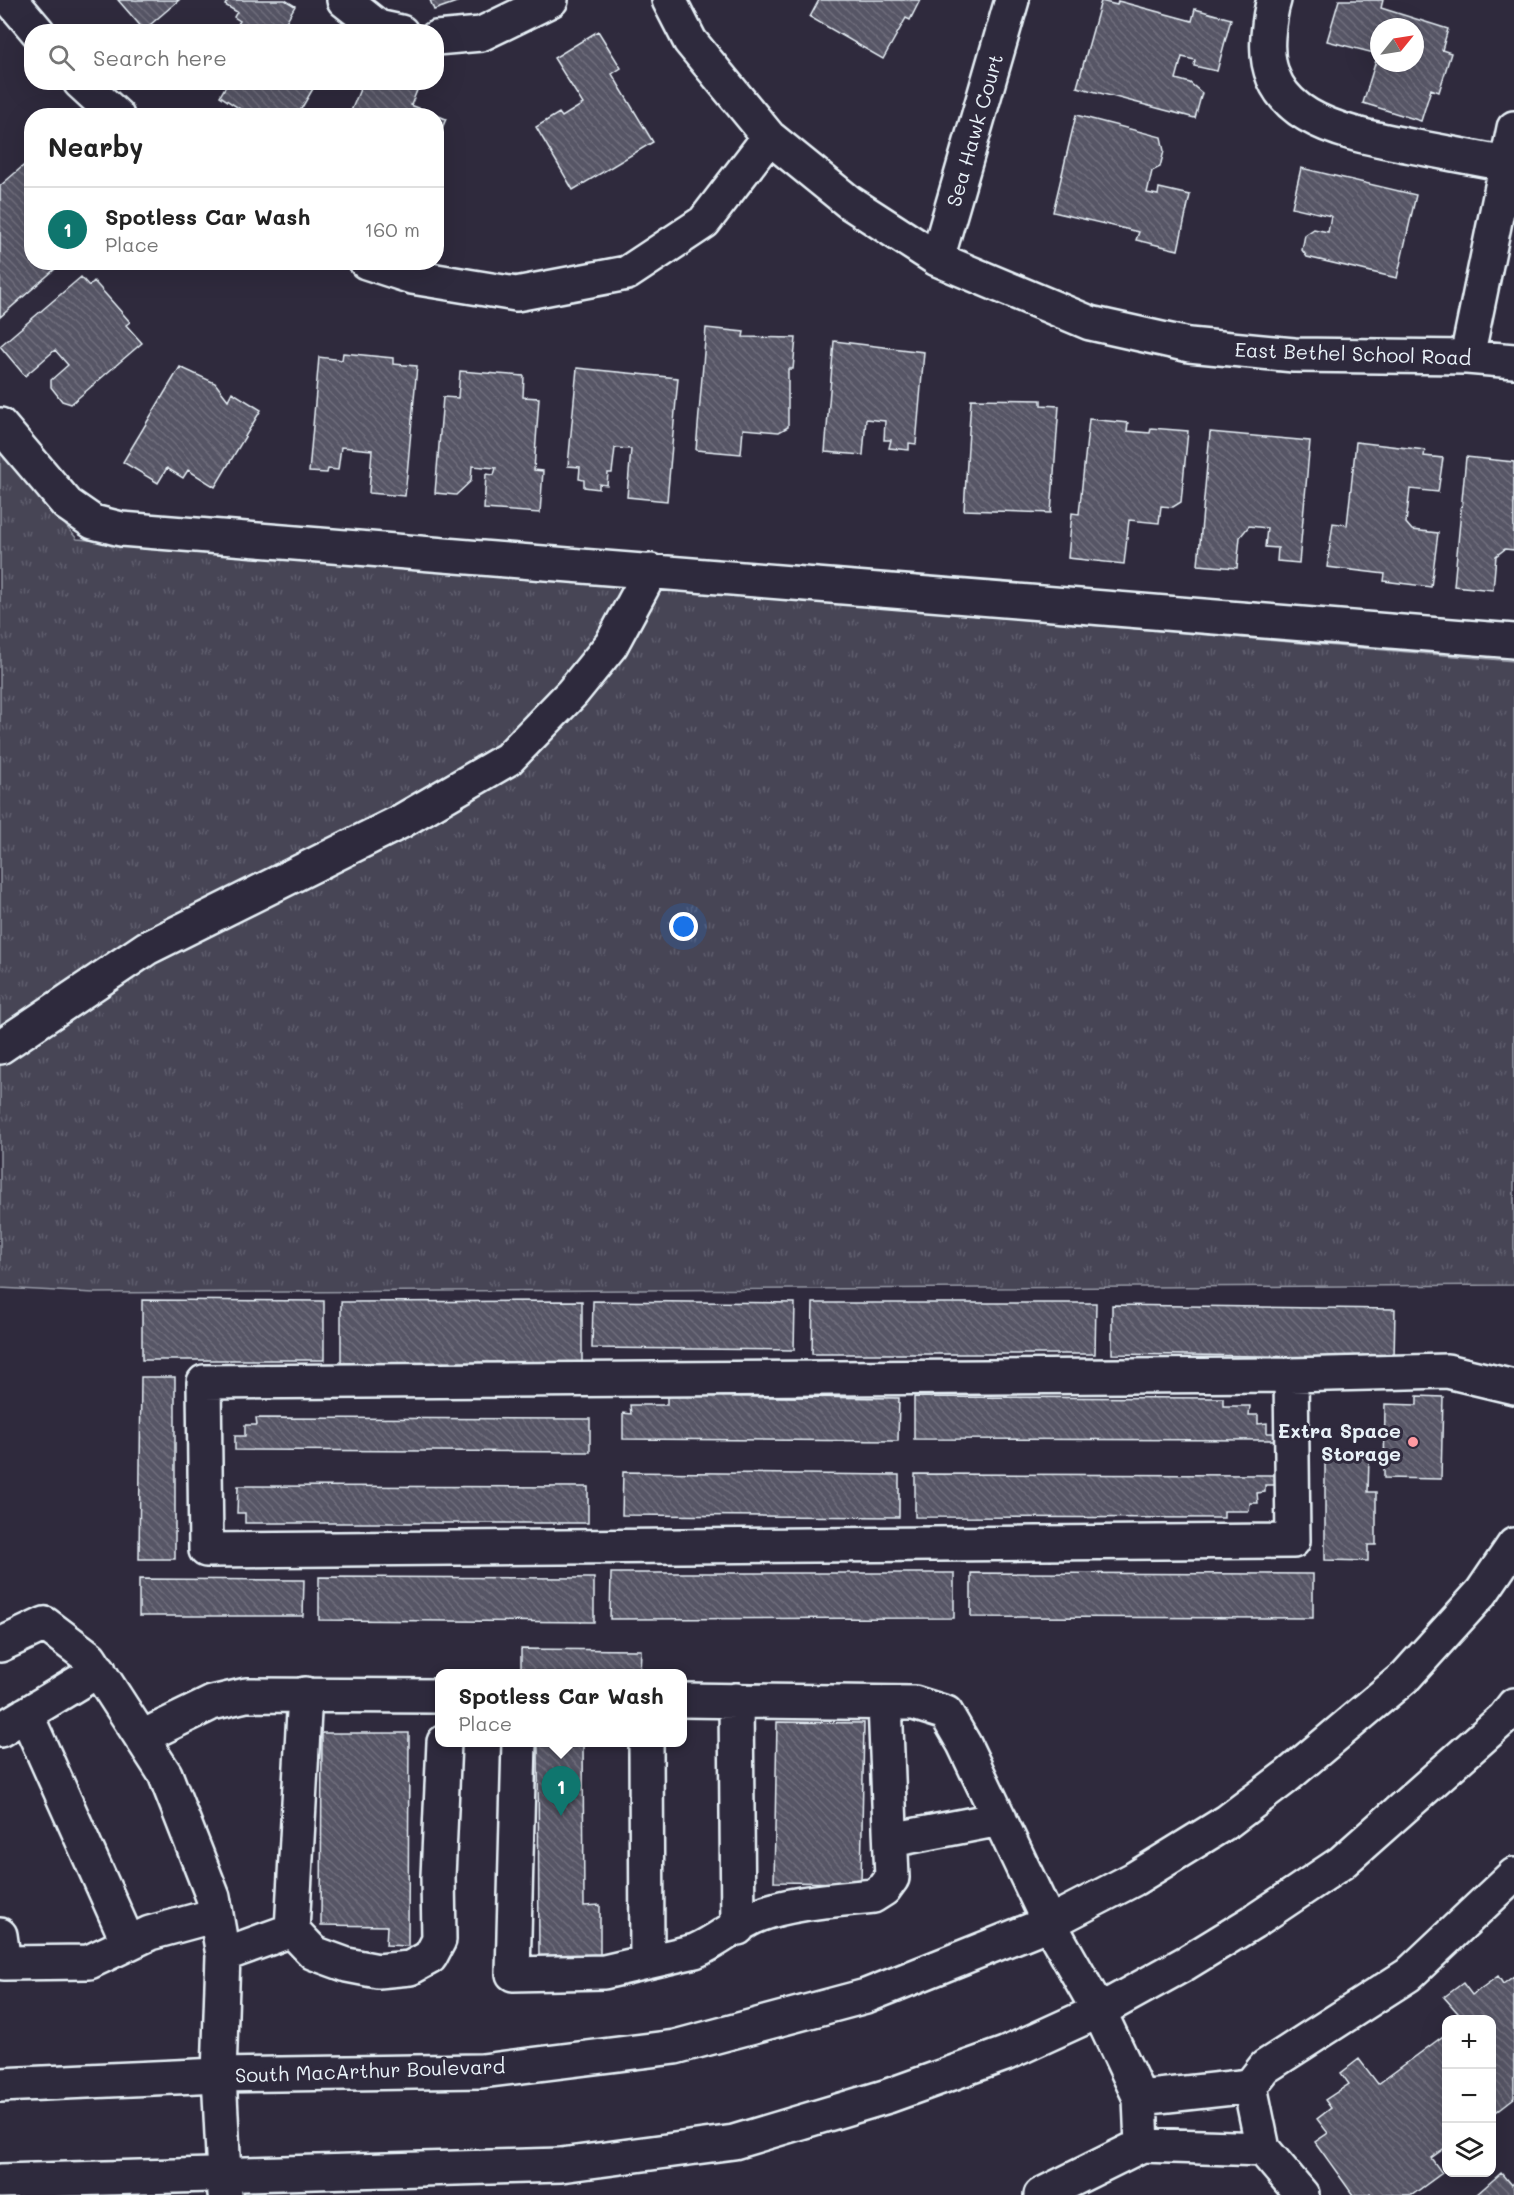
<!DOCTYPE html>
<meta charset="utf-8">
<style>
:root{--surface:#fff;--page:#f6f6f6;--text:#222;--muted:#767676;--line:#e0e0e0;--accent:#0f766e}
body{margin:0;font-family:Mali,sans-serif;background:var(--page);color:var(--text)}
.controls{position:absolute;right:18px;bottom:18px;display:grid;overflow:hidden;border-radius:12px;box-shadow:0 6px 24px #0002}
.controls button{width:54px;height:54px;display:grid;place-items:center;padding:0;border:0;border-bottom:2px solid var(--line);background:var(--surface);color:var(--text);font:30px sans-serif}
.compass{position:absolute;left:1370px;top:18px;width:54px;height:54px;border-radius:50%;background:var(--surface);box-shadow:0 6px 24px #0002;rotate:60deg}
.you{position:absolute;left:684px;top:927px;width:21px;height:21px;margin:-15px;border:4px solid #fff;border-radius:50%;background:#1a73e8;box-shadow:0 0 0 9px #1a73e833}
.badge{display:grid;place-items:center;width:39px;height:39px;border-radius:50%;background:var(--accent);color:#fff;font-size:20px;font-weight:700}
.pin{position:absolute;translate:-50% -50px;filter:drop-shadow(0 2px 3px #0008)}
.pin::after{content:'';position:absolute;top:32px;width:21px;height:18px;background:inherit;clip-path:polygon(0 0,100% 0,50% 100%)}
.popup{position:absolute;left:435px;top:1669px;width:252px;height:78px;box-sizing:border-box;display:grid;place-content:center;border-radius:12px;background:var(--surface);filter:drop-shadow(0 2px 4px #0005);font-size:20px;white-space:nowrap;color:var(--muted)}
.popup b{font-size:22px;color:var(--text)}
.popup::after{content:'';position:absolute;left:50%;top:100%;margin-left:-12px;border:12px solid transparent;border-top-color:var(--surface)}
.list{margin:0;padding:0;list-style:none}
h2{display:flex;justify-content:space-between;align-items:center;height:78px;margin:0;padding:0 24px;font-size:26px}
h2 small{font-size:20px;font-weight:400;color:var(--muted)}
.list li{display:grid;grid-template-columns:39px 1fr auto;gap:18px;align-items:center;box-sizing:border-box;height:84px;padding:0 24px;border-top:2px solid var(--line)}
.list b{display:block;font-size:22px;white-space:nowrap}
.list p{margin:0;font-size:20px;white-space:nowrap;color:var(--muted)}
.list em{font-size:20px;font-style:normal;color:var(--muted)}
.icon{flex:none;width:33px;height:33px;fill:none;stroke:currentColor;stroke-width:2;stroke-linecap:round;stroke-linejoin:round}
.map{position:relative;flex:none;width:1514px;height:2195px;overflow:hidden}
.search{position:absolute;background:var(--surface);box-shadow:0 6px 24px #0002;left:24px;top:24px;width:420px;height:66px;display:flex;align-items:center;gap:15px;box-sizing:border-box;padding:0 21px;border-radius:24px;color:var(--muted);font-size:22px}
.panel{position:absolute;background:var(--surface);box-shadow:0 6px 24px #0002;left:24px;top:108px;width:420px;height:162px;border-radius:24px}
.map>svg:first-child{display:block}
.grass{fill:url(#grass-tufts);stroke:#979aa6;stroke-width:1.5}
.building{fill:url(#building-back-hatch);stroke:#e8f1f8;stroke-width:1.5;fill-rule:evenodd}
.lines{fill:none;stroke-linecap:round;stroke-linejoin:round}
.minor-casing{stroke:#e8f1f8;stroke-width:38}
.major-casing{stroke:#e8f1f8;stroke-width:38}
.minor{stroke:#2f2a3d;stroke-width:33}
.major{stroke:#2f2a3d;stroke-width:33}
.poi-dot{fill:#ff9aa2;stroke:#2f2a3d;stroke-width:2}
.labels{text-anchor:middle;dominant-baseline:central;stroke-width:6;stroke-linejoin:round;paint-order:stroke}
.street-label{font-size:20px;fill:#e8f1f8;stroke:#2f2a3d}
.poi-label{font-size:20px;font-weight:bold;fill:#e8f1f8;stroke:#2f2a3d;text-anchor:end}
</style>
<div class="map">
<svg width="1514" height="2195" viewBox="0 0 1514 2195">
<defs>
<pattern id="grass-tufts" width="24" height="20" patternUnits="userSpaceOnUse" patternTransform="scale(1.5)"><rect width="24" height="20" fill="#464455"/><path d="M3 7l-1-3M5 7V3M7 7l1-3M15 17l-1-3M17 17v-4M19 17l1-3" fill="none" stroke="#615f6e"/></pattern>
<pattern id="building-back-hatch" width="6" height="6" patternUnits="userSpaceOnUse" patternTransform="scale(1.5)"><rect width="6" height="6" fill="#575565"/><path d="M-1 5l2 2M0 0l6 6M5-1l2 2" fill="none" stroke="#6f6e7c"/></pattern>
</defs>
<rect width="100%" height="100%" fill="#2f2a3d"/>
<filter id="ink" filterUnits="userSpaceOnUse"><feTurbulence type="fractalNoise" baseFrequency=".0167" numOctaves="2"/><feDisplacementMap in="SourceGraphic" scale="12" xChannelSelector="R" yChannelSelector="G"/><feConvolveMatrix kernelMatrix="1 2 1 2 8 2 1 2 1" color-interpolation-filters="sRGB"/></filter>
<g filter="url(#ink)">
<path class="grass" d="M 0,448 L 77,539 L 1514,661 L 1514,1285 L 94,1293 L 0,1288 Z"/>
<path class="building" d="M 118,0 L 179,0 L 144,30 Z
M 228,0 L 285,0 L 295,6 L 280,32 L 233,32 L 240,21 L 234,17 L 237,12 L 225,5 Z
M 430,0 L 462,0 L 434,10 Z
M 819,0 L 920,0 L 910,20 L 906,18 L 883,59 L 810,17 Z
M 1339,0 L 1383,0 L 1381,8 L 1448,29 L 1442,50 L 1451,53 L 1439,92 L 1431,89 L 1421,121 L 1363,103 L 1378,54 L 1327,41 ZM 1379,27 L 1415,27 L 1415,63 L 1379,63 Z
M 1101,1 L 1117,5 L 1118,1 L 1192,21 L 1195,9 L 1231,19 L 1217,71 L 1194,66 L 1195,60 L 1182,57 L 1176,79 L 1190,83 L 1202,93 L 1195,118 L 1077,87 Z
M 598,31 L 621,68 L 612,74 L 653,142 L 573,190 L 536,127 L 559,113 L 562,117 L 583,104 L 554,58 Z
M 220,82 L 317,82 L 297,116 L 268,116 L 262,111 L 259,116 L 251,116 L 220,96 L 226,86 Z
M 363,82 L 406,82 L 418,88 L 411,105 L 446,119 L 436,142 L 436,116 L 349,116 Z
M 1076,115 L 1161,137 L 1164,151 L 1160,167 L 1152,171 L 1147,193 L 1158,195 L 1159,188 L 1190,195 L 1178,250 L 1136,240 L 1139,232 L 1053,212 Z
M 30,160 L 32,262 L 63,262 L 0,317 L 0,186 Z
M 1301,168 L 1416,195 L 1397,278 L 1307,257 L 1302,250 L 1305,235 L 1314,229 L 1328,232 L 1331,216 L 1292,207 Z
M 81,277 L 89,286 L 94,281 L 130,322 L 126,325 L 142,343 L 71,404 L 62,401 L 51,387 L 51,380 L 68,365 L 55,350 L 25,376 L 0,346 Z
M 706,328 L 744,332 L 743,337 L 796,338 L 793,369 L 788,369 L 788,427 L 779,432 L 743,429 L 741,454 L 696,450 Z
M 834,341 L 924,352 L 916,444 L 909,443 L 909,450 L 889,448 L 891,440 L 884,440 L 885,421 L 866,419 L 863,455 L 825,452 Z
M 343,353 L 393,358 L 393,364 L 417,366 L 405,496 L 369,493 L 372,450 L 341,447 L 338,470 L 328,469 L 327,473 L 309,472 L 319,357 L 342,360 Z
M 180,367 L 215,383 L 228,400 L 232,392 L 261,410 L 215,487 L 188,470 L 183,478 L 167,468 L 158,483 L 123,462 Z
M 577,368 L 678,378 L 667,501 L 627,497 L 631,449 L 615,448 L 612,473 L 608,473 L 607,485 L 599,484 L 599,489 L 584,487 L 584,480 L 579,479 L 580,467 L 568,466 Z
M 460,371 L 524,376 L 523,397 L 539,398 L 534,470 L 543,471 L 540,513 L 484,509 L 486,474 L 494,475 L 496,468 L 472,466 L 471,481 L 456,495 L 435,493 L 443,397 L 458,398 Z
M 971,399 L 1041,400 L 1041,405 L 1059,406 L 1051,513 L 964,510 Z
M 1089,419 L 1128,423 L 1127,431 L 1150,433 L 1151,428 L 1188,431 L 1181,502 L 1173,507 L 1161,506 L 1159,523 L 1129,520 L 1124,564 L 1068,558 L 1072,513 L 1079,514 Z
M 1210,432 L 1310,441 L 1299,563 L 1277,561 L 1278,548 L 1265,547 L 1267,528 L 1249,526 L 1240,537 L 1237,568 L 1198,565 Z
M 1356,442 L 1425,450 L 1424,456 L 1443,458 L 1438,492 L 1410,489 L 1406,523 L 1412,530 L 1438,533 L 1431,587 L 1384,581 L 1385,574 L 1327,567 L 1333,523 L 1347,525 Z
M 1466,457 L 1514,462 L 1514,550 L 1505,549 L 1496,556 L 1493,590 L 1454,586 Z
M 142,1300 L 324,1301 L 324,1360 L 142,1360 Z
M 582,1301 L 582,1362 L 341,1363 L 341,1302 Z
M 593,1301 L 795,1303 L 794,1350 L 592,1348 Z
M 813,1303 L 1096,1303 L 1095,1354 L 812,1354 Z
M 1112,1305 L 1395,1309 L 1394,1358 L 1112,1354 Z
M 141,1377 L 175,1377 L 175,1559 L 139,1559 Z
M 667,1396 L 899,1398 L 898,1441 L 623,1439 L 623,1413 L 631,1414 L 630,1405 L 667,1405 Z
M 1417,1396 L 1443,1397 L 1441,1479 L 1384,1478 L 1385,1404 L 1417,1405 Z
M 914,1397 L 1223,1398 L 1223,1406 L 1250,1406 L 1249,1415 L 1258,1415 L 1258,1424 L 1267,1423 L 1267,1433 L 1275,1433 L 1275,1440 L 914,1439 Z
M 256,1418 L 590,1419 L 590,1452 L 235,1450 L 235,1436 L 245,1436 L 245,1425 L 257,1425 Z
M 1325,1456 L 1369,1458 L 1368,1492 L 1376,1492 L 1376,1545 L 1368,1545 L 1368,1561 L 1325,1560 Z
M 623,1472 L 899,1475 L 899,1517 L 622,1515 Z
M 915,1474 L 1275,1475 L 1275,1485 L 1265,1485 L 1265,1492 L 1257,1493 L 1258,1503 L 1250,1503 L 1249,1511 L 1224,1511 L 1224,1518 L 915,1517 Z
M 238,1486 L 588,1487 L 588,1523 L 245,1523 L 245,1513 L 237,1513 Z
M 611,1573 L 954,1573 L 954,1618 L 610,1619 Z
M 971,1573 L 1313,1574 L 1313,1618 L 971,1617 Z
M 319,1577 L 594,1578 L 594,1622 L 319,1620 Z
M 139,1579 L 304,1580 L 303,1616 L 139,1616 Z
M 521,1649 L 641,1650 L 640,1674 L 521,1674 Z
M 777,1722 L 864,1723 L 861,1883 L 774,1882 Z
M 322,1733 L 409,1733 L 408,1946 L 386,1945 L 387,1926 L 321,1925 Z
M 538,1742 L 583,1742 L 584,1906 L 600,1905 L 600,1959 L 539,1959 Z
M 1498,1976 L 1503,1984 L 1514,1976 L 1514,2098 L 1492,2115 L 1492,2020 L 1464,2020 L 1444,1997 L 1463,1983 L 1472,1995 Z
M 1446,2034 L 1446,2147 L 1431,2158 L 1442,2173 L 1412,2195 L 1372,2195 L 1370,2193 L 1367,2195 L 1353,2195 L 1315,2142 L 1328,2133 L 1317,2119 L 1331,2108 L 1325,2100 L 1349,2084 L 1341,2073 L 1359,2059 L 1378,2084 Z
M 1501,2173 L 1511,2185 L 1514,2182 L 1514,2195 L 1476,2195 Z"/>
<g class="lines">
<defs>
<path id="minor" d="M 11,0 L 38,32
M 344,0 L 378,27 L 401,32
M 669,0 L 690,41 L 769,137 L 849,202 L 937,259 L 1090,323 L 1189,345 L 1294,355 L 1467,357 L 1514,361
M 1274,0 C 1270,12 1269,24 1268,36 C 1261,121 1347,133 1411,146 C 1443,152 1474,158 1506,164
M 436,38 L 481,34 L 551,0
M 80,82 L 117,116
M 937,259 L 1012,0
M 366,262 L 412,277 L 516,294 L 627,273 L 704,222 L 769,137
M 1467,357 L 1514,128
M 0,425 L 67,504 L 93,522 L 121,529 L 1514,641
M 0,1047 L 147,948 L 400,822 L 508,759 L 572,693 L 611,645 L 651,571
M 1291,1375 L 1293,1541 L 206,1550 L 204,1382 L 1291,1375 L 1447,1371 L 1514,1387
M 0,1645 L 45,1624 L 90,1658 L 165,1774 L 213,1897 L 223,1955 L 219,2075 L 225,2195
M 682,1700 L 914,1703 L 946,1713 L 964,1744 L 1049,1923
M 736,1700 L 738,1928
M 26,1714 L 128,1942
M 0,1730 L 99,1670
M 142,1737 L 212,1703 L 246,1695 L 440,1696
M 519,1742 L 513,1974 L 604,1972 L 695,1951 C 717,1942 739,1922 759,1915 C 791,1902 838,1900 873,1896 L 884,1889 L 892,1878 L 885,1703
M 646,1742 L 647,1961
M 891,1840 L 1000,1819
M 292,1930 L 314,1953 L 347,1965 L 378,1971 L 410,1968 L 430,1957 L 439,1940 L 438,1877 L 444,1742
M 0,1935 L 4,1963 L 89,1962 L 150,1933 L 216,1915
M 223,1955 L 292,1930 L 305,1694
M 1099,2011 L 1140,2098 L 1142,2145
M 1140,2098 L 1250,2086
M 1041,2195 L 1142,2145 L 1263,2149
M 1302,2195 L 1263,2149 L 1250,2086 L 1265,2067 L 1408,1975 L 1514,1875"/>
<path id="major" d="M 1049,1923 L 1099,2011
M 0,2085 L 219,2075 L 482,2071 L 675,2047 L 866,1996 L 1049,1923 L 1134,1879 L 1228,1821 L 1286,1777 L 1406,1676 L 1482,1592 L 1514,1545
M 0,2181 L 561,2165 L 734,2142 L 888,2096 L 1005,2054 L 1099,2011 L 1186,1963 L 1253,1922 L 1341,1863 L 1504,1718 L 1514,1705"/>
</defs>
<use href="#minor" class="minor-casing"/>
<use href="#major" class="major-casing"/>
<use href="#minor" class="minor"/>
<use href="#major" class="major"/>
</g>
</g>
<circle class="poi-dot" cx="1413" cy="1442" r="6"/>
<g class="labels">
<g class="street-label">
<text transform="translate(974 130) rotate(-74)">Sea Hawk Court</text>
<text transform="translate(1353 353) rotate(2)">East Bethel School Road</text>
<text transform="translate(370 2070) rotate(-2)">South MacArthur Boulevard</text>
</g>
<g class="poi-label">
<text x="1401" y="1430">Extra Space<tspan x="1401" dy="23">Storage</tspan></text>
</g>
</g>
</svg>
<div class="controls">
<button>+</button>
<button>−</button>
<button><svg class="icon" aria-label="layers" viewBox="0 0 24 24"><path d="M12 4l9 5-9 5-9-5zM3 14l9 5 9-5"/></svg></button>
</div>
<svg class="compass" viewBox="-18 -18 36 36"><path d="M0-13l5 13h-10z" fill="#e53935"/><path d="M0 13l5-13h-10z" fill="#767676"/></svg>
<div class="you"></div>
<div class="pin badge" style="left:561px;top:1816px">1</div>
<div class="popup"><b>Spotless Car Wash</b>Place</div>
<div class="search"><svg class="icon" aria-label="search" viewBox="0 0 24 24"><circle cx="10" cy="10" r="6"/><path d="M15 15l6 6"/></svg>Search here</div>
<section class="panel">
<h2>Nearby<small></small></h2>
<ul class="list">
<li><span class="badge">1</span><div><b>Spotless Car Wash</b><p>Place</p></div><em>160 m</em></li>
</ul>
</section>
</div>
